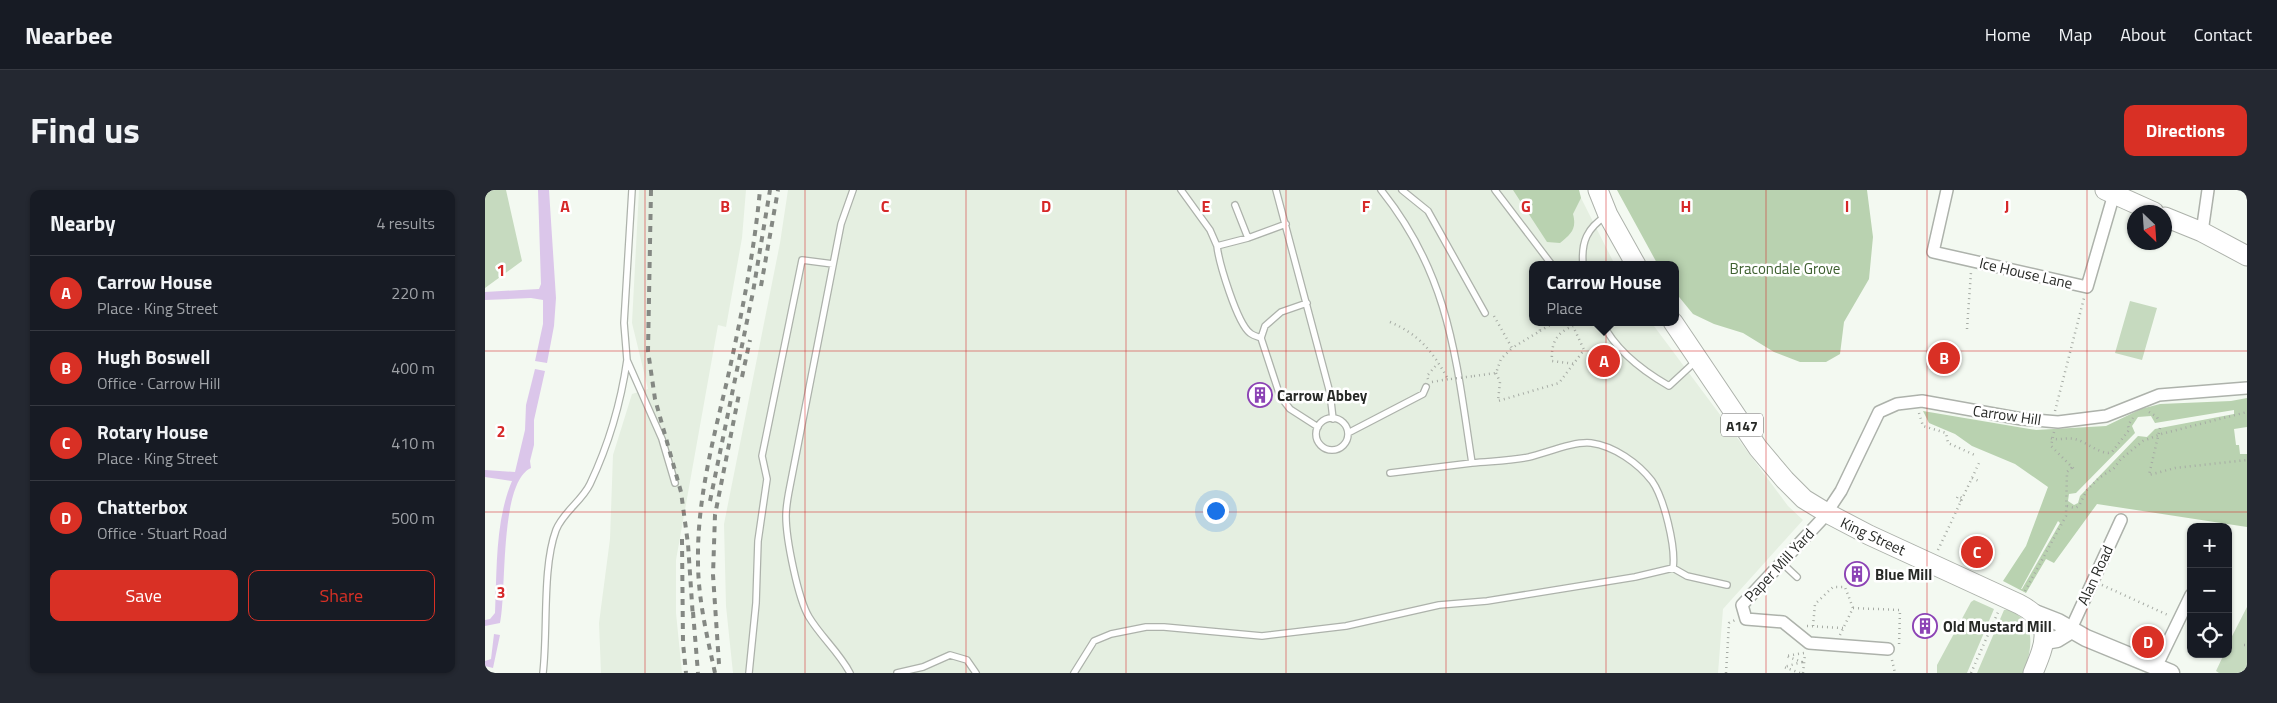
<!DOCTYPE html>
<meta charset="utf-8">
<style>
:root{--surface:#171b24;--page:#242831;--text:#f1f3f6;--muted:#9ea1a6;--line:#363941;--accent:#d93025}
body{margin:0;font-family:"Titillium Web",sans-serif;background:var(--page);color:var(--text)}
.controls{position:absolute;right:15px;bottom:15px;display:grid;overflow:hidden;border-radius:10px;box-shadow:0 1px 4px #0004}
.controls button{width:45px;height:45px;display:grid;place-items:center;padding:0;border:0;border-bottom:1px solid var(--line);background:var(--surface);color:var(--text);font:25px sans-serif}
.compass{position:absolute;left:1642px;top:15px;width:45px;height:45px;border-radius:50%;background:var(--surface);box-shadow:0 1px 4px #0004;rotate:155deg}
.you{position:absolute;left:730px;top:320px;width:18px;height:18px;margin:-12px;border:4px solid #fff;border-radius:50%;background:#1a73e8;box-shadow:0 0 0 8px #1a73e833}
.badge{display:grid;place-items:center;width:32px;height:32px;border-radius:50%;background:var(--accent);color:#fff;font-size:16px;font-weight:700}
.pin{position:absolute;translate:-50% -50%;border:2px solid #fff;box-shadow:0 1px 5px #0006}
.popup{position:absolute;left:1044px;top:71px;width:150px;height:65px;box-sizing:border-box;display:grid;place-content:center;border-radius:10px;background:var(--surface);filter:drop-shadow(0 1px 4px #0005);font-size:16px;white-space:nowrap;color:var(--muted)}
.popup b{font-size:19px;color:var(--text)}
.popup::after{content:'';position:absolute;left:50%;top:100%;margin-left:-10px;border:10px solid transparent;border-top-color:var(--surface)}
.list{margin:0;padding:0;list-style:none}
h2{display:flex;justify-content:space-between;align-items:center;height:65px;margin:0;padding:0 20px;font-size:21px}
h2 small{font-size:16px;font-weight:400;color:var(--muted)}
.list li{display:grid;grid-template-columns:32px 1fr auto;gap:15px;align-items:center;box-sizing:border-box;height:75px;padding:0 20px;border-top:1px solid var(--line)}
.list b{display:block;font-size:19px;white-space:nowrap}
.list p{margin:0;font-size:16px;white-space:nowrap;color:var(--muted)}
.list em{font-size:16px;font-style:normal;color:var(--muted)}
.actions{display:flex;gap:10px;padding:15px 20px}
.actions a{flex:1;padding:11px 0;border:1px solid var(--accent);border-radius:10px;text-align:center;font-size:18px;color:var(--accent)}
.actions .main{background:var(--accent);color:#fff}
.icon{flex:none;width:28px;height:28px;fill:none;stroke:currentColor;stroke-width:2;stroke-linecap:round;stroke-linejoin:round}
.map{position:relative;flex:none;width:1762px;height:483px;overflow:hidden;border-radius:10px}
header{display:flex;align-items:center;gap:30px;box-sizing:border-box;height:70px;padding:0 25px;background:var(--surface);border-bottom:1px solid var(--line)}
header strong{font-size:24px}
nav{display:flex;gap:28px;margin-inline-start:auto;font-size:18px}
.intro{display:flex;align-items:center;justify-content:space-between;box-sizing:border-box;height:120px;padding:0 30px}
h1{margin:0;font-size:35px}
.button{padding:12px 22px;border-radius:10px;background:var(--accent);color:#fff;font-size:18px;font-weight:700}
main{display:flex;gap:30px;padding:0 30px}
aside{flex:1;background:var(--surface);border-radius:10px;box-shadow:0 1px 4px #0004}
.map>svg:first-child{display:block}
.built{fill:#e5efe1}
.green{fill:#c6dabf}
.forest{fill:#b9d2b0;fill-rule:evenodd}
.water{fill:#dbc6ea}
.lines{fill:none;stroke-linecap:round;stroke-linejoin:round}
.lane-casing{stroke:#adb2ab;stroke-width:8}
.street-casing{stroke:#adb2ab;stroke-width:14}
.secondary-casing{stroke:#adb2ab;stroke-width:19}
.primary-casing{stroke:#adb2ab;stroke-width:21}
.path{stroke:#a6aba4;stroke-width:2.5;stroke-dasharray:1 4;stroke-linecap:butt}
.lane{stroke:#fff;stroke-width:5.5}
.street{stroke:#fff;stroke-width:11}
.secondary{stroke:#fff;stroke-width:16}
.primary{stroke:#fff;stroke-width:19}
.rail{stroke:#848883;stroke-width:4;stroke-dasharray:6 6;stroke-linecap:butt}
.path-bridge{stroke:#a6aba4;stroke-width:2.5;stroke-dasharray:1 4;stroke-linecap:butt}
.grid{fill:none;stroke:#d62828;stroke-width:1;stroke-opacity:0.55}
.labels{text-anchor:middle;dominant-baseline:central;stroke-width:5;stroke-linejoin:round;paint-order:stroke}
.shield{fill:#fff;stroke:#686967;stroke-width:1}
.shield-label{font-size:14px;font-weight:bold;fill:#272926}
.park-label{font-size:15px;fill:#3e6030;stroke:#fff}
.street-label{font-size:15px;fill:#272926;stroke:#fff}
.poi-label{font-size:15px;font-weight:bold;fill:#272926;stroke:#fff;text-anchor:start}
.grid-label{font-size:16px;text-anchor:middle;font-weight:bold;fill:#d62828;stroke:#fff;stroke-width:5;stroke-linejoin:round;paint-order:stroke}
</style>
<header>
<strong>Nearbee</strong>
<nav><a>Home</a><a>Map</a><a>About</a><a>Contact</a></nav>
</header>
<div class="intro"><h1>Find us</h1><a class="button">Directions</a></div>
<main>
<aside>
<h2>Nearby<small>4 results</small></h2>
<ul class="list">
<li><span class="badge">A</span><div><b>Carrow House</b><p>Place · King Street</p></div><em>220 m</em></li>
<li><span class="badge">B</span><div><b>Hugh Boswell</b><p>Office · Carrow Hill</p></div><em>400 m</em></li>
<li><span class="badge">C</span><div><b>Rotary House</b><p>Place · King Street</p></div><em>410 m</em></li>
<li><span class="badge">D</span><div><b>Chatterbox</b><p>Office · Stuart Road</p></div><em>500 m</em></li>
</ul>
<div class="actions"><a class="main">Save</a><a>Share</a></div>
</aside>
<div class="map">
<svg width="1762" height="483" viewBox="0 0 1762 483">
<rect width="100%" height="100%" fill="#f3f9f1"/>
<path class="built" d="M 154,0 L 261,0 L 257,48 L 241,137 L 233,135 L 191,370 L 191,423 L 197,483 L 116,483 L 114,433 L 125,349 L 128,265 L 147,204 L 163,199 L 147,133 Z
M 303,0 L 1094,0 L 1096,8 L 1130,75 L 1048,75 L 1048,132 L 1166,132 L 1303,316 L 1318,330 L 1238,419 L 1233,483 L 248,483 L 241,416 L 239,334 L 295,53 Z"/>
<path class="green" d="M 0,0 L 21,0 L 37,71 L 0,98 Z
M 1645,111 L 1672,118 L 1657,170 L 1630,163 Z
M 1489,410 L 1509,419 L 1482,483 L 1452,483 L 1452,475 L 1486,412 Z
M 1762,417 L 1762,483 L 1734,483 L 1731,481 L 1739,464 L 1743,464 L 1743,454 Z
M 1519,420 C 1525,419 1528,421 1533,425 C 1552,440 1545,463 1539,483 L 1492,483 Z"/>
<path class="forest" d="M 1028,0 L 1094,0 L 1096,8 L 1088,24 C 1092,39 1086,44 1075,53 L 1062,52 Z
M 1132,0 L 1382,0 L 1388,47 L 1384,89 L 1359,132 L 1355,164 L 1341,172 L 1315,172 L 1289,162 L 1258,143 L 1229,134 L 1208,124 L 1190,102 L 1190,75 L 1173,75 Z
M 1762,208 L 1762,237 L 1749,239 L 1751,255 L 1754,255 L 1755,264 L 1762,264 L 1762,337 L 1612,314 L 1569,373 L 1561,369 L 1541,403 L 1518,391 L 1541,356 L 1563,297 L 1530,274 L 1487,256 L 1470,244 L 1444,233 L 1438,221 L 1551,240 L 1621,236 L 1656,219 L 1675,214 L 1746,211 ZM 1749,220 L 1749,224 L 1670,239 L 1662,247 L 1653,246 L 1595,306 L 1593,313 L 1589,315 L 1583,311 L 1584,304 L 1591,303 L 1650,243 L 1647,236 L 1653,227 L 1666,226 L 1670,233 ZM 1573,331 L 1575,333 L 1537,399 L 1536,399 Z"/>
<path class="water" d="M 53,0 L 64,0 L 71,108 L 69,136 L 62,173 L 50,171 L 58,134 L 58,110 L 46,108 L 0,110 L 0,102 L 54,99 L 56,94 Z
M 50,179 L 60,181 L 49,230 L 49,255 L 45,271 L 46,278 C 14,292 22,402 15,433 L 0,436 L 0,430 L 5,429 L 10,423 C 12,380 10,331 27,291 L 0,287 L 0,280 L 30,282 L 40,240 L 41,215 Z
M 9,444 L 15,445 L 8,478 L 0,476 L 0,471 L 6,469 Z"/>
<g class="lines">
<defs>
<path id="lane" d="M 147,0 L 139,133 L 142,170 L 177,249 L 190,293
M 696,0 L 725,40 L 732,56 L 763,48
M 791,0 L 845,203 L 848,229
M 917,0 L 943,21 L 1000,123
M 1010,0 L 1067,75
M 750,15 L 763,48 L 801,34
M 732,56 C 734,73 752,133 765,143 C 767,145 773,147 776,148
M 1098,75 C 1096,52 1102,38 1121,26
M 822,113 L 796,122 L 780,136 L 776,148 L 795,206 L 805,219 L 833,237
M 1117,132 C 1130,160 1158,181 1184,196 L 1211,171
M831 244a16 16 0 1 1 32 0a16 16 0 1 1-32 0Z
M 863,243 L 938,204 L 941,197
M 905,283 L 987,273
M 1296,372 L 1312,387
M 1188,378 L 1202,386 L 1242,395
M 58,483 C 63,440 57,378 71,340 C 78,322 97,311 105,294 C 123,256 136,212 142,170
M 264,483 L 271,413 L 273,351 L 282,289 L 277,266 L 317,70 L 348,74
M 365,483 C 354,462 336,447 324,427 C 313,409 301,349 301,326 C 301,316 303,306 305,296 L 356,34 L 368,0
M 412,483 L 438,477 L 465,465 L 482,470 L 491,483
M 589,483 L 609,451 L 626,444 L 661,437 L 679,437 L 777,446 L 861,436 L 954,415 L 1002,411 L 1150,387 L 1188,378 C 1191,357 1179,308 1167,291 C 1153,273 1129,256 1106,253 C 1089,251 1061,263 1044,267 C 1025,271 1005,271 987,273 C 971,169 965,86 896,0"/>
<path id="street" d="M 1462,0 L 1448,62 L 1602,97 L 1629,4
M 1717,42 L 1723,0
M 1585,441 L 1636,330
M 1403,459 L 1324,453 L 1298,432 L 1261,429 L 1257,415 L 1338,328 L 1356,301 L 1394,222 L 1412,214 L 1437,211 L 1537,229 L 1573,232 L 1621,226 L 1674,205 L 1762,198
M 1671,477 L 1706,405"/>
<path id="secondary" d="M 1550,423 L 1573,432 L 1601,448 L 1686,483
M 1560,451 L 1572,449 L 1585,441"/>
<path id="primary" d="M 1113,0 L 1123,25 L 1151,75
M 1620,0 L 1669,22
M 1680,27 L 1717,42 L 1762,66
M 1188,132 L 1273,258 L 1300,290 L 1319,309 L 1342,323 L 1384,345 L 1534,414 C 1569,432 1561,452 1548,483"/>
</defs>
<use href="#lane" class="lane-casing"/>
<use href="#street" class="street-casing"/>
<use href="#secondary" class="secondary-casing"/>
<use href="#primary" class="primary-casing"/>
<path class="path" d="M 1009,126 L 1027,158 L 1055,141 L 1054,132
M 905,132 C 935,145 947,161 963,189
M 1482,139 L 1486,82
M 1055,141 L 1070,132
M 1011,183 L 1015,192 L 1013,211 L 1074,193 L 1099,160 L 1088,136 C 1071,143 1066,153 1067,171 L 1090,174
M 989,186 L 1011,183 L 1016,169 L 1027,158
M 943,189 L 942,186 L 953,173
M 947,192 L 964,189
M 1570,221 L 1599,108
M 1664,222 L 1672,227 L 1674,232
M 1434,223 L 1438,236 L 1461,243 L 1463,253 L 1492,266
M 1675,238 L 1664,285 L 1690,278 L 1762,270
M 1569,242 L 1566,256 L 1590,280
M 1566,248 C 1574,251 1581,247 1590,249 C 1601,252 1612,262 1623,263 L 1627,262 L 1644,240 L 1643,235 L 1648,228
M 1487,288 L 1496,292
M 1476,311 L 1472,308 L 1473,306 L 1477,308
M 1582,316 L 1590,318 L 1594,316 L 1602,300 L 1614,288 L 1629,278 L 1636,269 L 1658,251 L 1676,244 L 1762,222
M 1453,360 L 1494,273
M 1617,395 L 1685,426
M 1540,401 L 1581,326 L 1582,282 L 1586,278 L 1590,280
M 1322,436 L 1358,438
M 1328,436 L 1330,414 L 1348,397 L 1360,397 L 1368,418
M 1355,445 L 1368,418 L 1415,420 L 1414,456
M 1759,455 L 1762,455
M 1407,470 L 1410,483
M 1241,483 L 1244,433 L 1250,430
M 1315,483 L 1299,477 L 1317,472 L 1301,466 L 1319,463
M 1318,483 L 1320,464
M 1486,483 L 1514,420"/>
<use href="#lane" class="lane"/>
<use href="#street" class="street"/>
<use href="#secondary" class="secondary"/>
<use href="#primary" class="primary"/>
<path class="rail" d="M 166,0 L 163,161 L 170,209 L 196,302 L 203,354 L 208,428
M 276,96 L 293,0
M 257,187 L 265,150
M 225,311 L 268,102 L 285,0
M 197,349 L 198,453 L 201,483
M 208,422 L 213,483
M 234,474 L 228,385 L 230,325 L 254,204
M 230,483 C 222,446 213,409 213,371 C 212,310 228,250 242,191 C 256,128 269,64 275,0"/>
<path class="path-bridge" d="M 966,189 L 989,186"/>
</g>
<path class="grid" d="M 160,0 L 160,483M 320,0 L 320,483M 481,0 L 481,483M 641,0 L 641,483M 801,0 L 801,483M 961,0 L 961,483M 1121,0 L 1121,483M 1281,0 L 1281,483M 1442,0 L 1442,483M 1602,0 L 1602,483M 0,161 L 1762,161M 0,322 L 1762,322"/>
<defs>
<symbol id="building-ring" viewBox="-11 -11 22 22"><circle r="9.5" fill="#fff" stroke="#8c43b5" stroke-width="1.5"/><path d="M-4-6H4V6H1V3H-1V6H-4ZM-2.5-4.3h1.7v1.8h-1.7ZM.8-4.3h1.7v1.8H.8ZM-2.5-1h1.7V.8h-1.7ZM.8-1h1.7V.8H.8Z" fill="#8c43b5"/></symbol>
</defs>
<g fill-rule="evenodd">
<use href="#building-ring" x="761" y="191" width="28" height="28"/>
<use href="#building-ring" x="1358" y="370" width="28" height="28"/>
<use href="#building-ring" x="1426" y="422" width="28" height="28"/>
</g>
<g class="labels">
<rect class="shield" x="1236" y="223.5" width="42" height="23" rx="4"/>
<g class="shield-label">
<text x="1257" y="235">A147</text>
</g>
<g class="park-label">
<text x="1300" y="78">Bracondale Grove</text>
</g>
<g class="street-label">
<text transform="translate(1541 83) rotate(13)">Ice House Lane</text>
<text transform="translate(1522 225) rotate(8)">Carrow Hill</text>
<text transform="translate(1388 346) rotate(25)">King Street</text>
<text transform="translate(1294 375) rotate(-47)">Paper Mill Yard</text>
<text transform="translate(1610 385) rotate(-65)">Alan Road</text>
</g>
<g class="poi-label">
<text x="792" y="205">Carrow Abbey</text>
<text x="1390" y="384">Blue Mill</text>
<text x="1458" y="436">Old Mustard Mill</text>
</g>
</g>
<g class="grid-label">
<text x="80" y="22">A</text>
<text x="240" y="22">B</text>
<text x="400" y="22">C</text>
<text x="561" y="22">D</text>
<text x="721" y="22">E</text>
<text x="881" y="22">F</text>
<text x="1041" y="22">G</text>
<text x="1201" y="22">H</text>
<text x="1362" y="22">I</text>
<text x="1522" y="22">J</text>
<text x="16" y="86">1</text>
<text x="16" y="247">2</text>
<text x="16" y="408">3</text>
</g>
</svg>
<div class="controls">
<button>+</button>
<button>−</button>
<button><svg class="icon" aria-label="locate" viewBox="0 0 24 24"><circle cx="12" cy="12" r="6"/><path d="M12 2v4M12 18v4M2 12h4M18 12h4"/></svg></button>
</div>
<svg class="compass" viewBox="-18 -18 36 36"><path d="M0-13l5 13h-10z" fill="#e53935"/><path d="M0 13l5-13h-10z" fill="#9ea1a6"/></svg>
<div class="you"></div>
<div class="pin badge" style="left:1119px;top:171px">A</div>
<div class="popup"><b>Carrow House</b>Place</div>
<div class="pin badge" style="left:1459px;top:168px">B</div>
<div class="pin badge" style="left:1492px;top:362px">C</div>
<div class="pin badge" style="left:1663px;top:452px">D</div>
</div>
</main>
